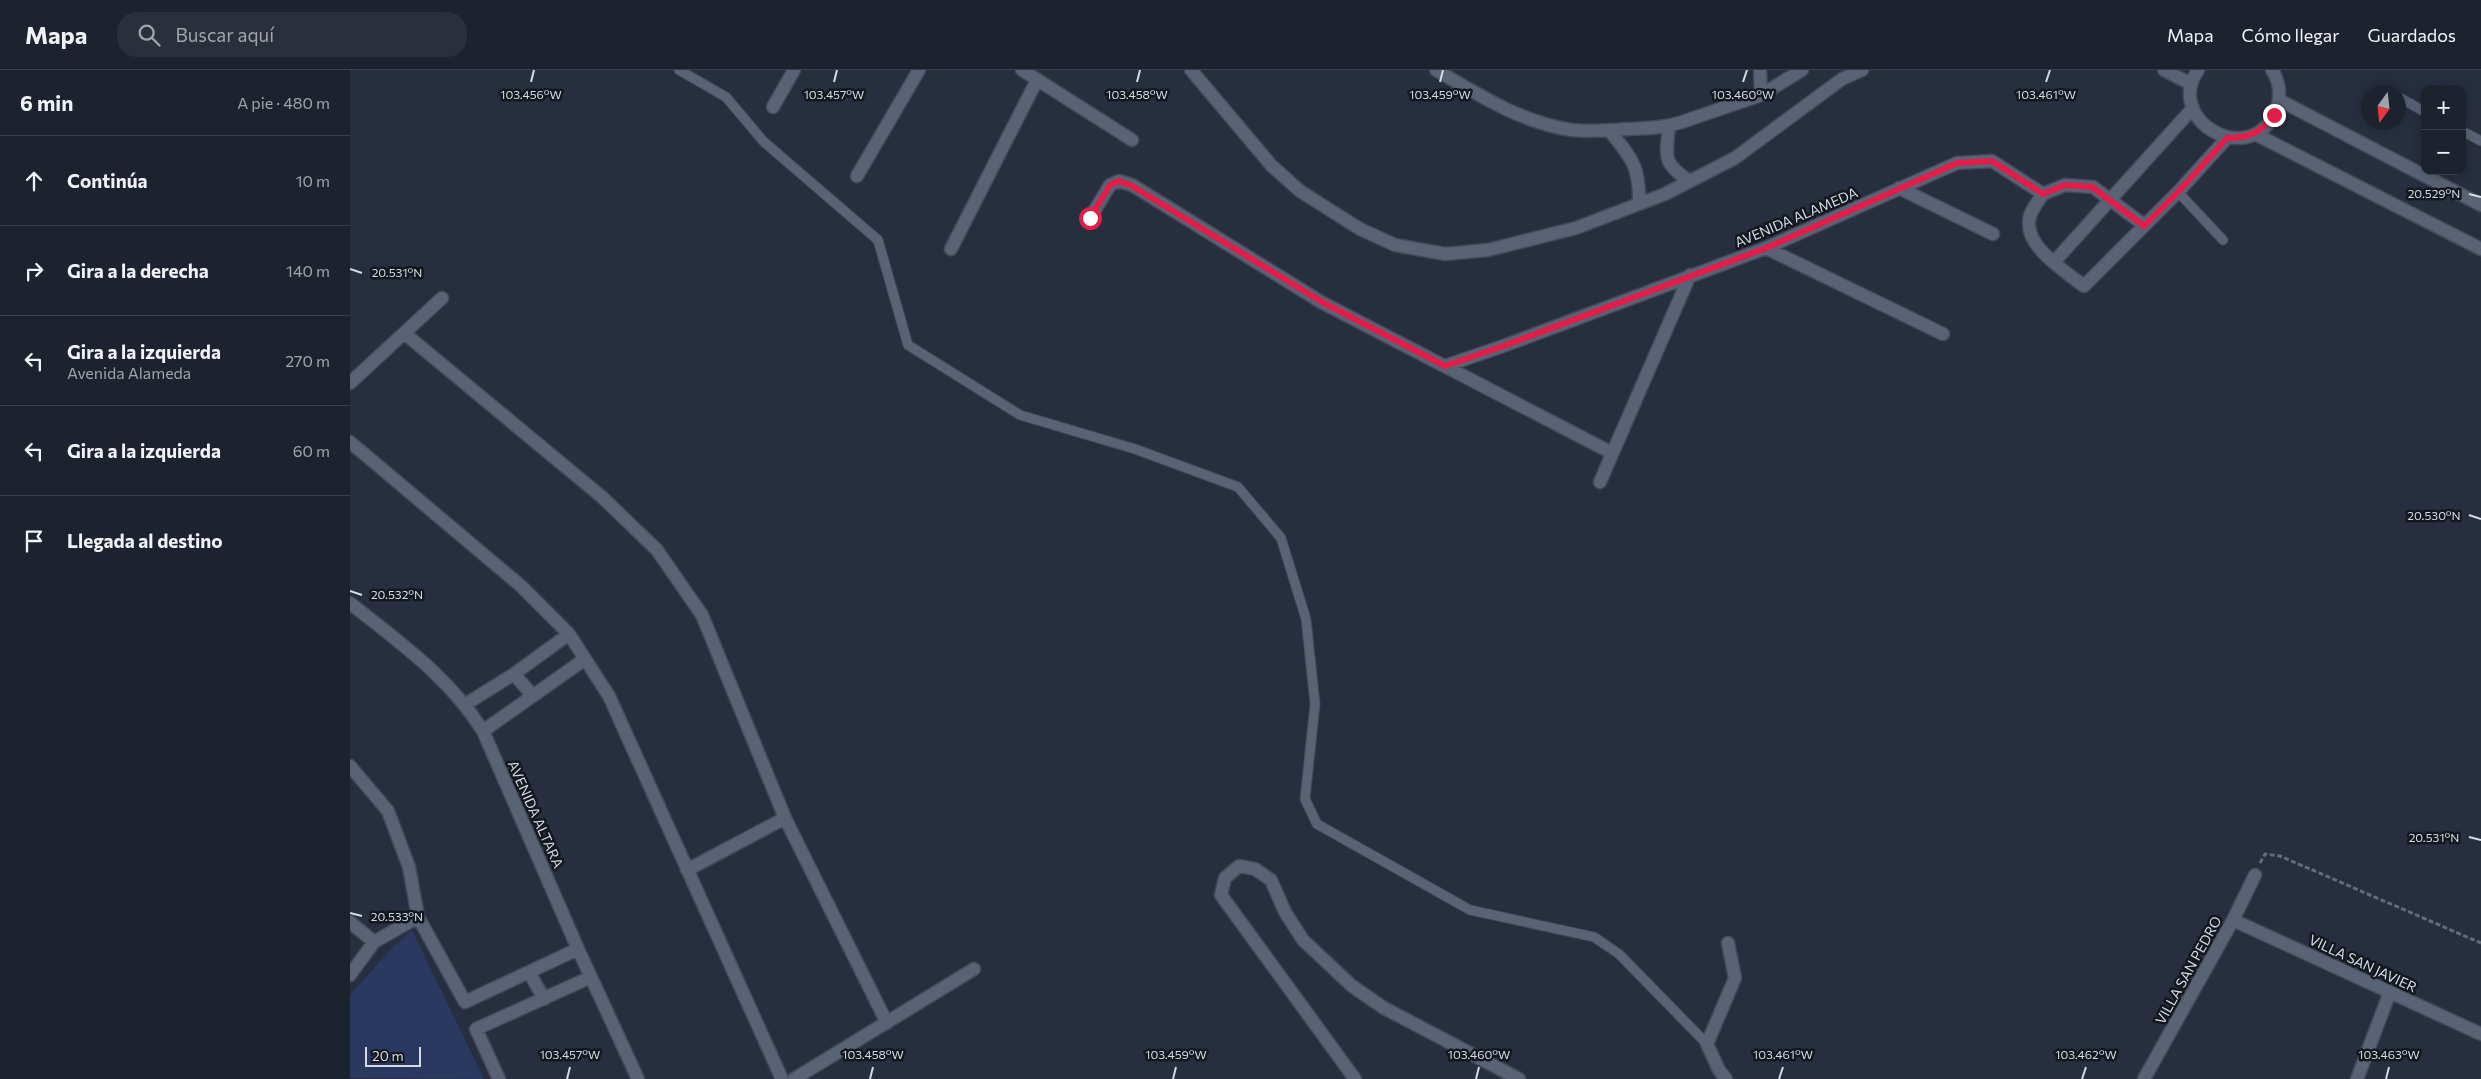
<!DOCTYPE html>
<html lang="es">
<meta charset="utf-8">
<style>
:root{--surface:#1d222f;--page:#2a2f3b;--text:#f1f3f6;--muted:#a0a4aa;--line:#3b3f4b}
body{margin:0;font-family:Commissioner,sans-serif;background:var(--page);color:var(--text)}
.controls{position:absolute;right:15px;top:15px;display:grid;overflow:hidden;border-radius:10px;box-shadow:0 2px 12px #0003}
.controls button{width:45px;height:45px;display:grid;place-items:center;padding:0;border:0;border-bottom:1px solid var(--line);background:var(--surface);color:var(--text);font:25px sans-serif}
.compass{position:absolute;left:2011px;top:15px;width:45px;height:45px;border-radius:50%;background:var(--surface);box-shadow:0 2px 12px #0003;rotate:195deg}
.scale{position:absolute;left:15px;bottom:12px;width:56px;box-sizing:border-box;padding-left:5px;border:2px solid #d5dae5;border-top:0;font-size:14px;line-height:18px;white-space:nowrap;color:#d5dae5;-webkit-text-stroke:4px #13171e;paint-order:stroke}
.stop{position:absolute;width:15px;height:15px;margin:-11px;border:4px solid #e11d48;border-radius:50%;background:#fff}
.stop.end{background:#e11d48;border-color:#fff;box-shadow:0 1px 5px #0008}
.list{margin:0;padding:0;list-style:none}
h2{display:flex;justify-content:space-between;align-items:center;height:65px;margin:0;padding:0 20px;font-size:21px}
h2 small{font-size:16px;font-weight:400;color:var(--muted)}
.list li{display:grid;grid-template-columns:32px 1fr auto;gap:15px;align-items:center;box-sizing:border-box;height:90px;padding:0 20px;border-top:1px solid var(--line)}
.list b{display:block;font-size:19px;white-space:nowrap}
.list p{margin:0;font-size:16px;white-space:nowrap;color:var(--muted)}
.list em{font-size:16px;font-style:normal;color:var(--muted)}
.icon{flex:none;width:28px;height:28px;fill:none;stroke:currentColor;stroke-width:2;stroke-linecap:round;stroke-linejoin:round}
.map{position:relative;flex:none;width:2131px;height:1009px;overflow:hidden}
header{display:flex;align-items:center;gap:30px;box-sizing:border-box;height:70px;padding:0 25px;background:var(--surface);border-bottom:1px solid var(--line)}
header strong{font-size:24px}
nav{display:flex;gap:28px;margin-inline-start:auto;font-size:18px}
.search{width:350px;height:45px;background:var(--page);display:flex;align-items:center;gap:12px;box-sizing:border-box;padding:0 18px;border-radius:20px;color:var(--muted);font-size:19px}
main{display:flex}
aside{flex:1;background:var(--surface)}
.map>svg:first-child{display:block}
.green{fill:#29395f}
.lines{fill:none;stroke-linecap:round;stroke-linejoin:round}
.service-casing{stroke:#434958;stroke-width:11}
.minor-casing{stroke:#434958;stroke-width:15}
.tertiary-casing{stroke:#434958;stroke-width:15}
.path{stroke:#656b7a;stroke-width:3;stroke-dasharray:5 2.5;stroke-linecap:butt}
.service{stroke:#5a6376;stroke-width:9}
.minor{stroke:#5a6376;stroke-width:12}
.tertiary{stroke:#5a6376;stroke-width:12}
.route{stroke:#e11d48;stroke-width:6}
.ticks{fill:none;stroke:#d5dae5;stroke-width:2}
.labels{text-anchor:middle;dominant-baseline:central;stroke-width:5;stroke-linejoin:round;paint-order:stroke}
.street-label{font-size:14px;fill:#d5dae5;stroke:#13171e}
.ticks-label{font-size:12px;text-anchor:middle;fill:#d5dae5;stroke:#13171e;stroke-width:5;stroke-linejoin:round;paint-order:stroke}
</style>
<header>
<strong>Mapa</strong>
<div class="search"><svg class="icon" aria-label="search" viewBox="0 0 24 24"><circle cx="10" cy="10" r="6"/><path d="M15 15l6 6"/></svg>Buscar aquí</div>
<nav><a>Mapa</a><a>Cómo llegar</a><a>Guardados</a></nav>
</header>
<main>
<aside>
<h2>6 min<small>A pie · 480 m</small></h2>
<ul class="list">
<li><svg class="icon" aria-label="ahead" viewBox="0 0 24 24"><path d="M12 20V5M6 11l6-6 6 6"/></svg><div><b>Continúa</b></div><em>10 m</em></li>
<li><svg class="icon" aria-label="right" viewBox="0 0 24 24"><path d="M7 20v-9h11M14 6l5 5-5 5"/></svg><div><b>Gira a la derecha</b></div><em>140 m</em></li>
<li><svg class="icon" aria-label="left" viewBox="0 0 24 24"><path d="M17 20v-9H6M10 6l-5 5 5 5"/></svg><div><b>Gira a la izquierda</b><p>Avenida Alameda</p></div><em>270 m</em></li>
<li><svg class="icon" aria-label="left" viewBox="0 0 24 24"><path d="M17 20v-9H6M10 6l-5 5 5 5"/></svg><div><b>Gira a la izquierda</b></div><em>60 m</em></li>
<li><svg class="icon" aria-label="arrive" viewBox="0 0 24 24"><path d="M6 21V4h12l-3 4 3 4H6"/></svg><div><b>Llegada al destino</b></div></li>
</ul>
</aside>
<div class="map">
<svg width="2131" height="1009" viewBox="0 0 2131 1009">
<rect width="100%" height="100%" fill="#272e3f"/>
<path class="green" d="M 62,860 L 134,1009 L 0,1008 L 0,925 L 43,877 Z"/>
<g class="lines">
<defs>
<path id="service" d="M 329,0 L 376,27 L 414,72 L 528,170 L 558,275 L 670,345 L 785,379 L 888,417 L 931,468 L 956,549 L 965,634 L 955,729 L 967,754 L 1120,840 L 1244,867 L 1269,884 L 1357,974
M 2052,29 L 2075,42
M 2112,61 L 2131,71
M 1828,122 L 1873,170"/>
<path id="minor" d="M 672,0 L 782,70
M 841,0 L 921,95 L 950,121 L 1010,159 L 1045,175 L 1095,184 L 1138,180 L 1226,158 L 1315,124 L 1385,88 L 1492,9 L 1512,0
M 1086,0 C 1129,25 1172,53 1222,60 C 1240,62 1260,60 1279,59 C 1297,58 1314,58 1332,52 L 1411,25 L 1452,0
M 1410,0 L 1411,25
M 1814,0 L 1841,14
M 423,37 L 444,0
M 1319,56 C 1316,88 1312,92 1339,111
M 1259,60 C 1282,89 1290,96 1289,134
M 507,106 L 569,0
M 1549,118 L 1643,164
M 1693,124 C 1687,133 1679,142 1679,152 C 1677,178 1716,202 1734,216 L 1828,122 L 1877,68
M 1693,124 L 1715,115 L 1743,117 L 1794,155
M 740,148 L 760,115 L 769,111 L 782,115 L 971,232 L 1262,383
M 1416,178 L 1593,264
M 601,179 L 687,10
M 1704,192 L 1843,38
M 54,263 L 252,427 L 307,480 L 352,545 L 435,748 L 537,953
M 1095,296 L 1156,275 L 1416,178 L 1607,93 L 1642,91 L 1693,124
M 0,313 L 92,228
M 0,372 L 171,516 L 219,564 L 259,626 L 432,1009
M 1250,412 L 1340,205
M 0,533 C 50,573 98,606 133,661 L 228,879 L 288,1009
M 164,604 L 182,625
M 116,634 L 164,604 L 219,564
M 133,661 L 235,589
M 0,696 L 38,741 L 59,797 L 68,847 L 115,932 L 228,879
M 337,800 L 435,748
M 1883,850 L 2131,964
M 0,852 L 24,872
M 179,902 L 194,929
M 0,905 L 24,872 L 68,847
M 149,1009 L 126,959 L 241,907
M 444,1009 L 624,899
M 1005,1009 L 871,825 L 875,808 L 889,796 L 905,799 L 921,810 L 935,842 L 953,870 L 1002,916 L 1034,938 L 1169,1009
M 1376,1009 L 1369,1000 L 1357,974 L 1385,908 L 1378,873
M 1794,1009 L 1883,850 L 1905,805
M 2007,1009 L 2040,922"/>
<path id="tertiary" d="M 1848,0 C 1813,51 1901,100 1926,41 C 1931,27 1930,12 1922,0
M 1929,30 L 2131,135
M 1905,64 L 2131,179"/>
</defs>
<use href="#service" class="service-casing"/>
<use href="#minor" class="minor-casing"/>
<use href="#tertiary" class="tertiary-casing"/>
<path class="path" d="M 1910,793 L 1915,784 L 1930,786 L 2131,873"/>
<use href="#service" class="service"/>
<use href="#minor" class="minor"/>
<use href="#tertiary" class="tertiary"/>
</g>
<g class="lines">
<path class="route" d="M 740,148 L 760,115 L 769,111 L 782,116 L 972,232 L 1095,296 L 1156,275 L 1416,178 L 1607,93 L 1642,91 L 1693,124 L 1715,115 L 1742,117 L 1794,156 L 1828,122 L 1877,68 C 1898,68 1911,63 1924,45"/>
</g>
<path class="ticks" d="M 181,12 L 184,0M 484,12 L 487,0M 787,12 L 790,0M 1090,12 L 1093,0M 1393,12 L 1397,0M 1696,12 L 1700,0M 2119,124 L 2131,127M 0,199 L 12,203M 2119,445 L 2131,449M 0,521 L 12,525M 2119,767 L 2131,770M 0,843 L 12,846M 217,1009 L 220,997M 520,1009 L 523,997M 823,1009 L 826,997M 1126,1009 L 1129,997M 1429,1009 L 1433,997M 1732,1009 L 1736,997M 2036,1009 L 2039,997"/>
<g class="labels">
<g class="street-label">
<text transform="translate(1446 147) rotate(-23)">AVENIDA ALAMEDA</text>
<text transform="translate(186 744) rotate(66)">AVENIDA ALTARA</text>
<text transform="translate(2013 893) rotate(25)">VILLA SAN JAVIER</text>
<text transform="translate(1838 900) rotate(-61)">VILLA SAN PEDRO</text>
</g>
</g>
<g class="ticks-label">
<text x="181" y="29">103.456°W</text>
<text x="484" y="29">103.457°W</text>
<text x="787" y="29">103.458°W</text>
<text x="1090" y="29">103.459°W</text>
<text x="1393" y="29">103.460°W</text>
<text x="1696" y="29">103.461°W</text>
<text x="2084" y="128">20.529°N</text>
<text x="47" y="207">20.531°N</text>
<text x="2084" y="450">20.530°N</text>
<text x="47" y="529">20.532°N</text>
<text x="2084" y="772">20.531°N</text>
<text x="47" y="851">20.533°N</text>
<text x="220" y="989">103.457°W</text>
<text x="523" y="989">103.458°W</text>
<text x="826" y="989">103.459°W</text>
<text x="1129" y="989">103.460°W</text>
<text x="1433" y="989">103.461°W</text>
<text x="1736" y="989">103.462°W</text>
<text x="2039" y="989">103.463°W</text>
</g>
</svg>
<div class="controls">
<button>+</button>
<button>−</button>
</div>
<svg class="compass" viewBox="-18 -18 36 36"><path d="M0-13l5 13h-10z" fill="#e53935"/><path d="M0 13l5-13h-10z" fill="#a0a4aa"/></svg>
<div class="scale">20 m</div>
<div class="stop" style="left:740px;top:148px"></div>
<div class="stop end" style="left:1924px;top:45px"></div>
</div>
</main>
